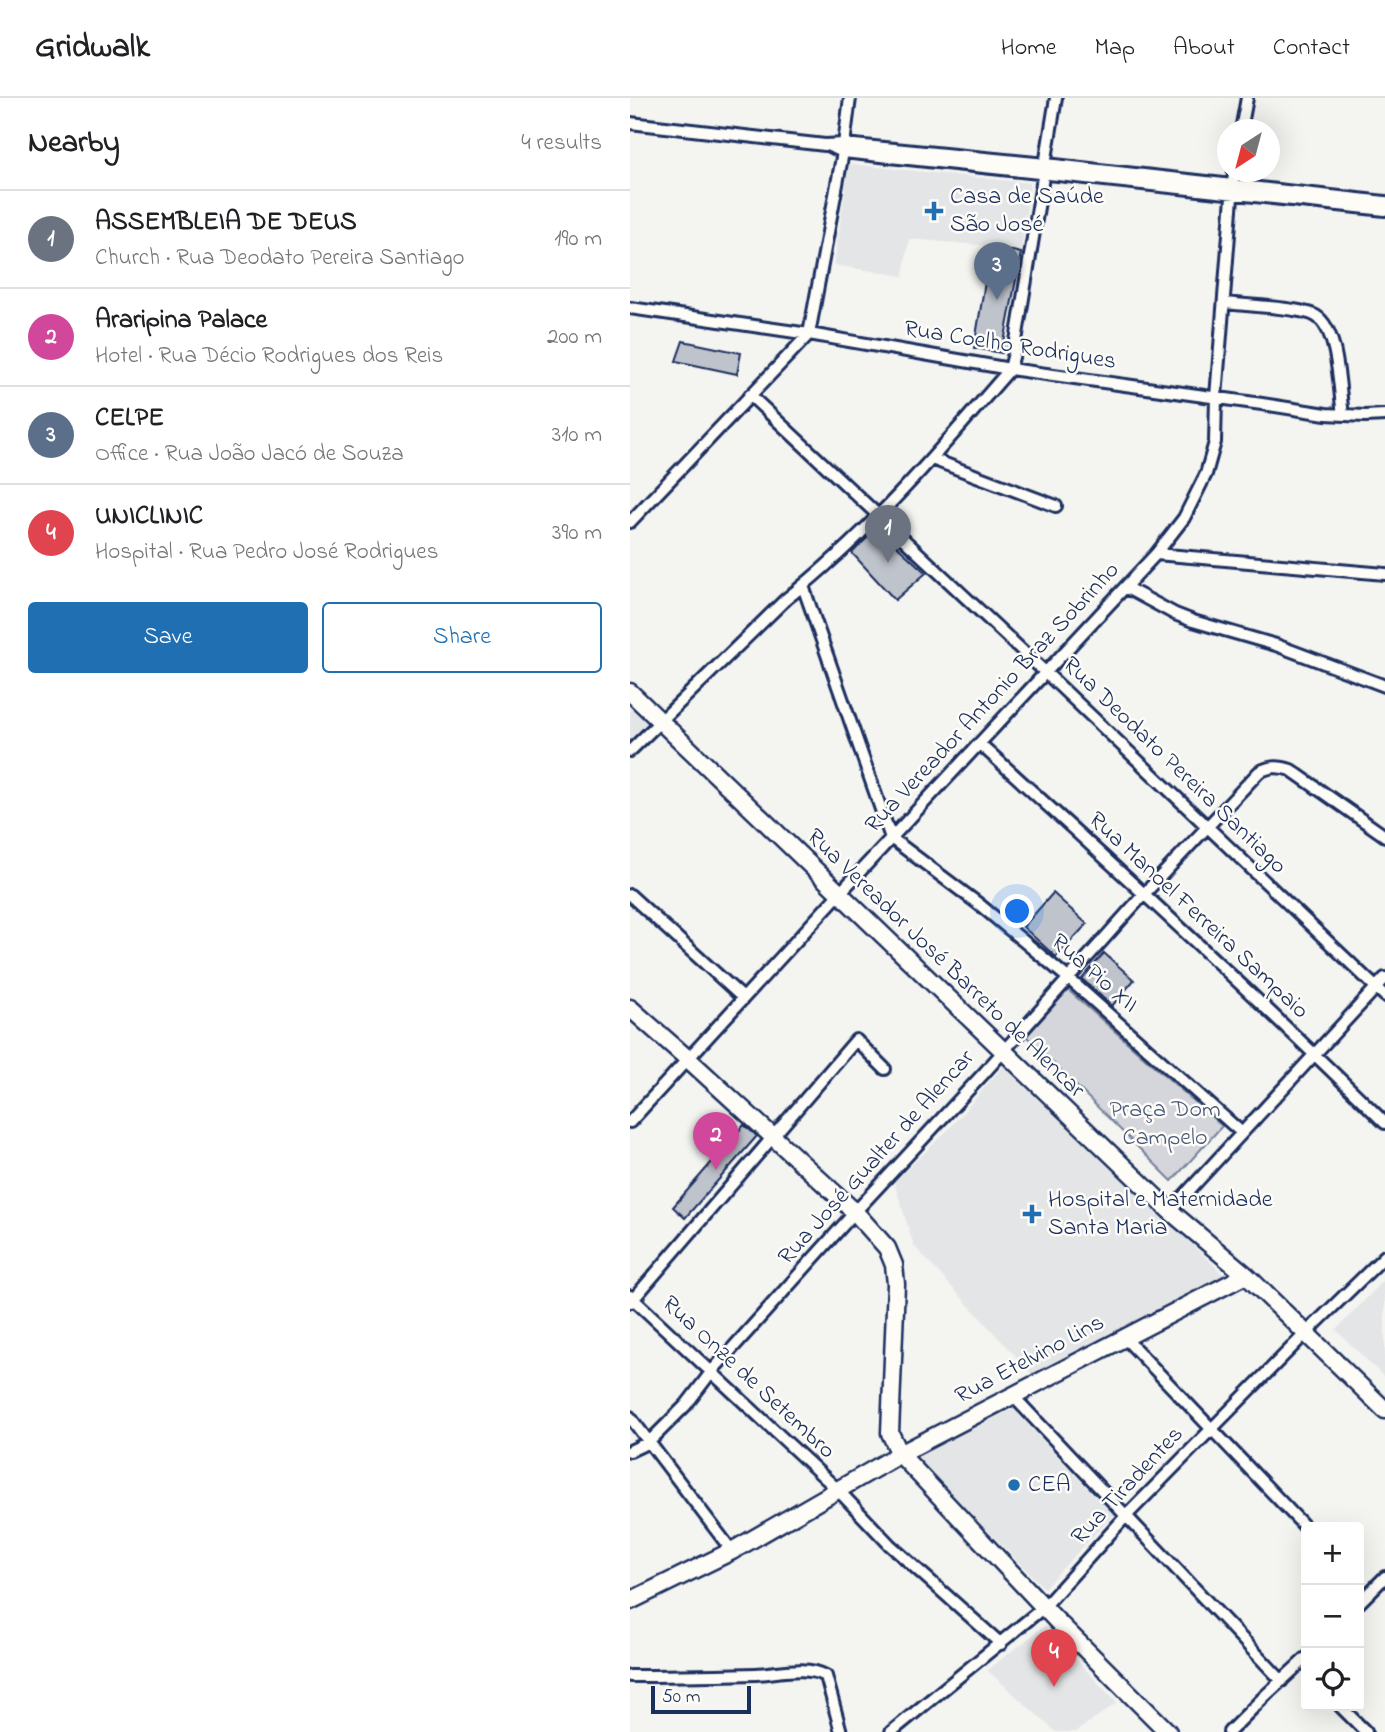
<!DOCTYPE html>
<meta charset="utf-8">
<style>
:root{--surface:#fff;--page:#f2f2f2;--text:#202124;--muted:#757577;--line:#e0e0e0;--accent:#1f6fb2}
body{margin:0;font-family:"Indie Flower",sans-serif;background:var(--page);color:var(--text)}
.controls{position:absolute;right:21px;bottom:21px;display:grid;overflow:hidden;border-radius:7px;box-shadow:0 7px 28px #0002}
.controls button{width:63px;height:63px;display:grid;place-items:center;padding:0;border:0;border-bottom:2px solid var(--line);background:var(--surface);color:var(--text);font:35px sans-serif}
.compass{position:absolute;left:587px;top:21px;width:63px;height:63px;border-radius:50%;background:var(--surface);box-shadow:0 7px 28px #0002;rotate:216deg}
.scale{position:absolute;left:21px;bottom:18px;width:100px;box-sizing:border-box;padding-left:7px;border:4px solid #1b2f5e;border-top:0;font-size:19px;line-height:24px;white-space:nowrap;color:#1b2f5e;-webkit-text-stroke:5px #fdfcf7;paint-order:stroke}
.you{position:absolute;left:388px;top:814px;width:24px;height:24px;margin:-18px;border:5px solid #fff;border-radius:50%;background:#1a73e8;box-shadow:0 0 0 10px #1a73e833}
.badge{display:grid;place-items:center;width:46px;height:46px;border-radius:50%;background:var(--accent);color:#fff;font-size:23px;font-weight:700}
.pin{position:absolute;translate:-50% -58px;filter:drop-shadow(0 2px 4px #0008)}
.pin::after{content:'';position:absolute;top:37px;width:24px;height:21px;background:inherit;clip-path:polygon(0 0,100% 0,50% 100%)}
.list{margin:0;padding:0;list-style:none}
h2{display:flex;justify-content:space-between;align-items:center;height:91px;margin:0;padding:0 28px;font-size:30px}
h2 small{font-size:23px;font-weight:400;color:var(--muted)}
.list li{display:grid;grid-template-columns:46px 1fr auto;gap:21px;align-items:center;box-sizing:border-box;height:98px;padding:0 28px;border-top:2px solid var(--line)}
.list b{display:block;font-size:26px;white-space:nowrap}
.list p{margin:0;font-size:23px;white-space:nowrap;color:var(--muted)}
.list em{font-size:23px;font-style:normal;color:var(--muted)}
.actions{display:flex;gap:14px;padding:21px 28px}
.actions a{flex:1;padding:16px 0;border:2px solid var(--accent);border-radius:7px;text-align:center;font-size:24px;color:var(--accent)}
.actions .main{background:var(--accent);color:#fff}
.icon{flex:none;width:38px;height:38px;fill:none;stroke:currentColor;stroke-width:2;stroke-linecap:round;stroke-linejoin:round}
.map{position:relative;flex:none;width:755px;height:1634px;overflow:hidden}
header{display:flex;align-items:center;gap:42px;box-sizing:border-box;height:98px;padding:0 35px;background:var(--surface);border-bottom:2px solid var(--line)}
header strong{font-size:33px}
nav{display:flex;gap:38px;margin-inline-start:auto;font-size:24px}
main{display:flex}
aside{flex:1;background:var(--surface)}
.map>svg:first-child{display:block}
.built{fill:#e4e5e6}
.green{fill:#d4d6db;stroke:#78829c;stroke-width:2}
.building{fill:#bfc3cc;stroke:#1b2f5e;stroke-width:2}
.lines{fill:none;stroke-linecap:round;stroke-linejoin:round}
.street-casing{stroke:#1b2f5e;stroke-width:16}
.secondary-casing{stroke:#1b2f5e;stroke-width:21}
.street{stroke:#fdfcf7;stroke-width:10}
.secondary{stroke:#fdfcf7;stroke-width:16}
.poi-dot{fill:#1f6fb2;stroke:#fdfcf7;stroke-width:2.5}
.labels{text-anchor:middle;dominant-baseline:central;stroke-width:5;stroke-linejoin:round;paint-order:stroke}
.poi-label{font-size:24px;fill:#1b2f5e;stroke:#fdfcf7;text-anchor:start}
.street-label{font-size:24px;fill:#1b2f5e;stroke:#fdfcf7}
.park-label{font-size:24px;fill:#49597d;stroke:#fdfcf7}
</style>
<header>
<strong>Gridwalk</strong>
<nav><a>Home</a><a>Map</a><a>About</a><a>Contact</a></nav>
</header>
<main>
<aside>
<h2>Nearby<small>4 results</small></h2>
<ul class="list">
<li><span class="badge" style="background:#6b7280">1</span><div><b>ASSEMBLEIA DE DEUS</b><p>Church · Rua Deodato Pereira Santiago</p></div><em>190 m</em></li>
<li><span class="badge" style="background:#d1479c">2</span><div><b>Araripina Palace</b><p>Hotel · Rua Décio Rodrigues dos Reis</p></div><em>200 m</em></li>
<li><span class="badge" style="background:#5c6f8a">3</span><div><b>CELPE</b><p>Office · Rua João Jacó de Souza</p></div><em>310 m</em></li>
<li><span class="badge" style="background:#e0444e">4</span><div><b>UNICLINIC</b><p>Hospital · Rua Pedro José Rodrigues</p></div><em>390 m</em></li>
</ul>
<div class="actions"><a class="main">Save</a><a>Share</a></div>
</aside>
<div class="map">
<svg width="755" height="1634" viewBox="0 0 755 1634">
<rect width="100%" height="100%" fill="#f4f4f1"/>
<filter id="ink" filterUnits="userSpaceOnUse"><feTurbulence type="fractalNoise" baseFrequency=".0143" numOctaves="2"/><feDisplacementMap in="SourceGraphic" scale="14" xChannelSelector="R" yChannelSelector="G"/><feConvolveMatrix kernelMatrix="1 2 1 2 8 2 1 2 1" color-interpolation-filters="sRGB"/></filter>
<g filter="url(#ink)">
<path class="built" d="M 219,66 L 400,85 L 391,155 L 361,148 L 279,141 L 273,178 L 204,167 Z
M 0,607 L 18,624 L 0,641 Z
M 375,966 L 596,1179 L 402,1276 L 284,1148 L 264,1084 L 318,1032 Z
M 755,1181 L 755,1280 L 706,1232 Z
M 383,1311 L 483,1417 L 414,1490 L 284,1358 Z
M 415,1528 L 487,1605 L 445,1634 L 426,1634 L 357,1572 Z"/>
<path class="green" d="M 438,892 L 592,1028 L 542,1083 L 396,938 Z"/>
<path class="building" d="M 361,148 L 391,155 L 372,255 L 344,250 Z
M 53,243 L 111,255 L 107,276 L 46,263 Z
M 247,430 L 296,475 L 265,502 L 222,455 Z
M 423,795 L 457,826 L 426,859 L 393,829 Z
M 474,855 L 504,882 L 482,908 L 452,881 Z
M 114,1027 L 127,1038 L 55,1120 L 43,1109 Z"/>
<g class="lines">
<defs>
<path id="street" d="M 0,25 L 195,47 L 214,46 L 416,66 L 755,104
M 611,32 L 617,0
M 199,48 L 213,54 L 755,112
M 594,205 C 613,207 674,210 686,218 C 709,232 709,292 713,317
M 0,210 L 179,236 L 380,271 L 632,306 L 696,316 L 735,318 L 755,317
M 120,297 L 415,574 L 755,898
M 302,361 L 426,408
M 0,424 L 179,236 L 213,54 L 220,0
M 526,456 L 755,476
M 173,488 L 261,740 L 350,807 L 438,880 L 612,1035
M 495,489 L 545,516 L 563,523 L 646,547 L 755,588
M 350,646 C 487,770 623,895 755,1025
M 0,653 L 155,502 C 239,436 310,352 380,271 L 384,255 L 426,0
M 0,797 L 113,900
M 0,1024 L 209,796 L 526,456 L 554,420 L 576,376 L 585,344 L 586,299 L 604,74
M 540,1113 L 755,880
M 0,1198 L 208,1392 L 260,1447 L 371,1546
M 1,1204 L 226,942 L 255,971
M 494,1239 L 676,1430
M 383,1298 L 652,1583
M 0,1319 L 102,1453
M 0,1353 L 19,1344 L 56,1307 L 82,1273 L 225,1114 L 354,975 L 515,795 L 629,674 C 641,668 649,668 661,672 L 755,738
M 729,1505 L 755,1479
M 0,1578 C 42,1578 84,1577 126,1576 C 148,1575 176,1567 196,1578 L 211,1634
M 710,1608 L 736,1634
M 261,1634 L 414,1509 L 496,1418 L 676,1235 L 755,1158
M 599,1634 L 636,1597 L 676,1560"/>
<path id="secondary" d="M 0,594 L 540,1113 L 616,1177 L 755,1312
M 0,910 L 58,961 L 225,1114 L 257,1150 L 264,1167 L 266,1186 L 260,1335 L 270,1356 L 426,1522 L 538,1634
M 0,1503 L 102,1453 L 270,1356 L 616,1177"/>
</defs>
<use href="#street" class="street-casing"/>
<use href="#secondary" class="secondary-casing"/>
<use href="#street" class="street"/>
<use href="#secondary" class="secondary"/>
</g>
</g>
<g class="poi-dot">
<path d="M300.5 102.5h7v7h7v7h-7v7h-7v-7h-7v-7h7z"/>
<path d="M398.5 1105.5h7v7h7v7h-7v7h-7v-7h-7v-7h7z"/>
<circle cx="384" cy="1387" r="7"/>
</g>
<g class="labels">
<g class="poi-label">
<text x="320" y="99">Casa de Saúde<tspan x="320" dy="28">São José</tspan></text>
<text x="418" y="1102">Hospital e Maternidade<tspan x="418" dy="28">Santa Maria</tspan></text>
<text x="398" y="1387">CEA</text>
</g>
<g class="street-label">
<text transform="translate(380 248) rotate(9)">Rua Coelho Rodrigues</text>
<text transform="translate(363 600) rotate(-47)">Rua Vereador Antonio Braz Sobrinho</text>
<text transform="translate(544 668) rotate(44)">Rua Deodato Pereira Santiago</text>
<text transform="translate(568 818) rotate(43)">Rua Manoel Ferreira Sampaio</text>
<text transform="translate(315 866) rotate(44)">Rua Vereador José Barreto de Alencar</text>
<text transform="translate(464 876) rotate(41)">Rua Pio XII</text>
<text transform="translate(247 1060) rotate(-48)">Rua José Gualter de Alencar</text>
<text transform="translate(400 1262) rotate(-28)">Rua Etelvino Lins</text>
<text transform="translate(118 1280) rotate(43)">Rua Onze de Setembro</text>
<text transform="translate(498 1388) rotate(-47)">Rua Tiradentes</text>
</g>
<g class="park-label">
<text x="535" y="1012">Praça Dom<tspan x="535" dy="28">Campelo</tspan></text>
</g>
</g>
</svg>
<div class="controls">
<button>+</button>
<button>−</button>
<button><svg class="icon" aria-label="locate" viewBox="0 0 24 24"><circle cx="12" cy="12" r="6"/><path d="M12 2v4M12 18v4M2 12h4M18 12h4"/></svg></button>
</div>
<svg class="compass" viewBox="-18 -18 36 36"><path d="M0-13l5 13h-10z" fill="#e53935"/><path d="M0 13l5-13h-10z" fill="#757577"/></svg>
<div class="scale">50 m</div>
<div class="you"></div>
<div class="pin badge" style="left:258px;top:465px;background:#6b7280">1</div>
<div class="pin badge" style="left:86px;top:1072px;background:#d1479c">2</div>
<div class="pin badge" style="left:367px;top:202px;background:#5c6f8a">3</div>
<div class="pin badge" style="left:424px;top:1589px;background:#e0444e">4</div>
</div>
</main>
